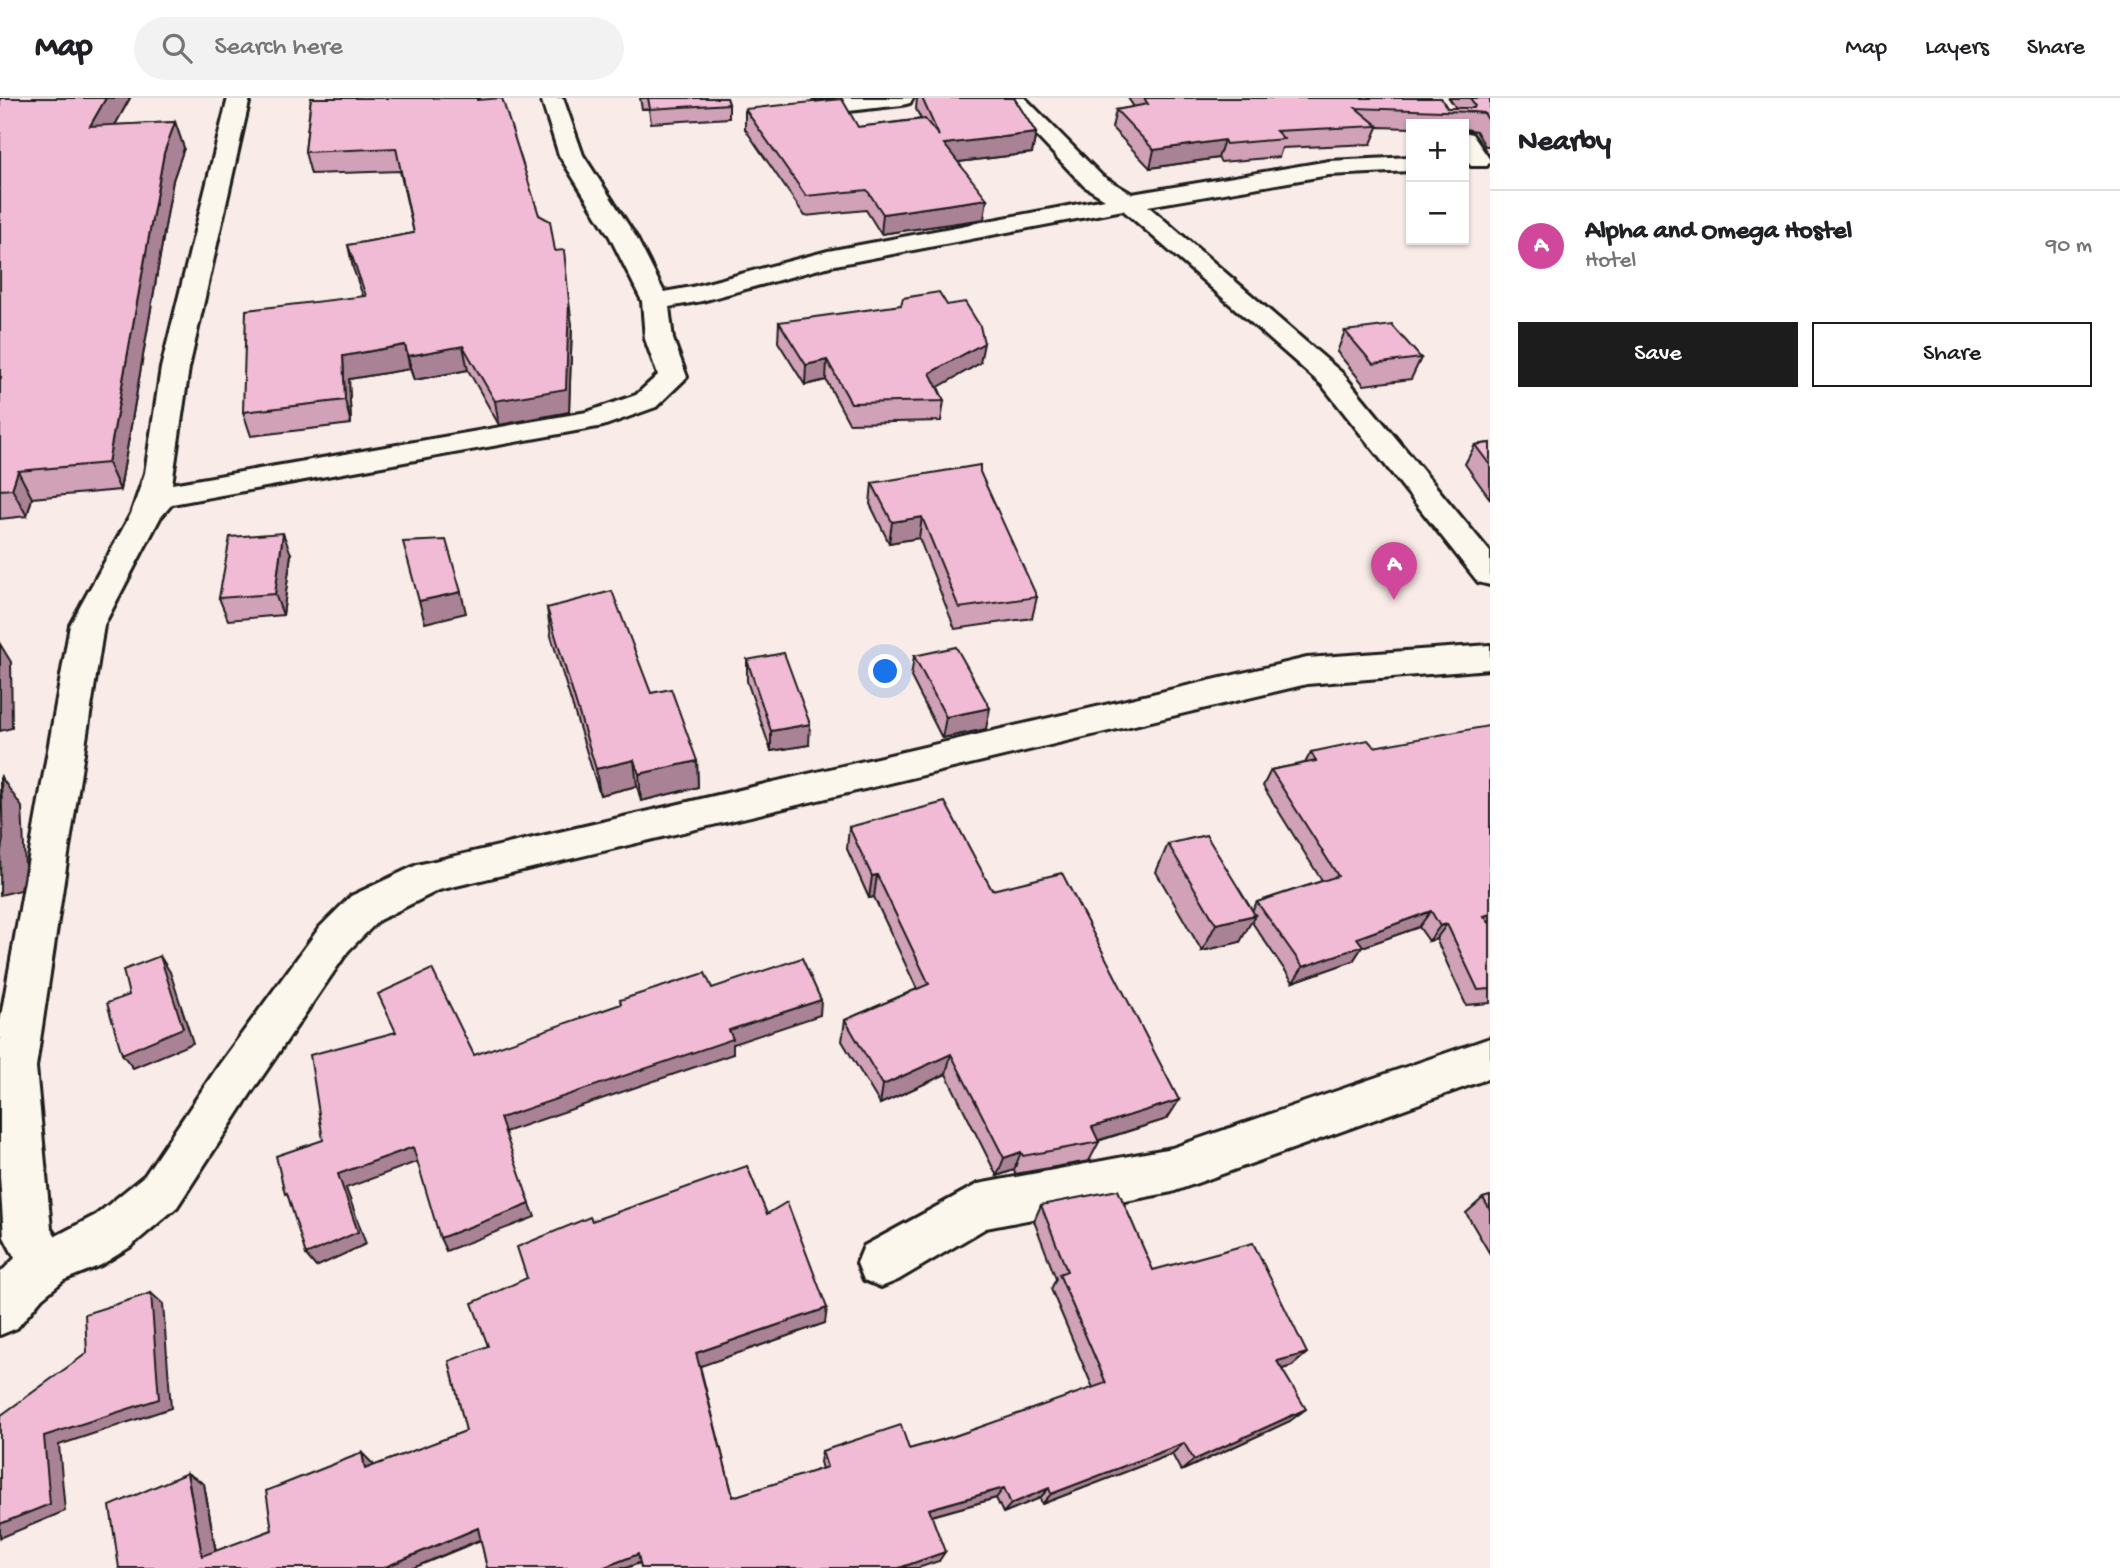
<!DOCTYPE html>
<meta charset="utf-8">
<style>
:root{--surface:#fff;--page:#f2f2f2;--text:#202124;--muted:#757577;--line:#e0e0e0;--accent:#1c1c1c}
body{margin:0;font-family:"Gochi Hand",sans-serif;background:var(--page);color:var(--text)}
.controls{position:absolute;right:21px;top:21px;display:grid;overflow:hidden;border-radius:0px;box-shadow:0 2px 5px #0004}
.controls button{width:63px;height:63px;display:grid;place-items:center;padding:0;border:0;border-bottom:2px solid var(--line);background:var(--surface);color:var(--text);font:35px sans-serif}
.you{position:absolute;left:886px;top:574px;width:24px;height:24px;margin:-18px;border:5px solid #fff;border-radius:50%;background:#1a73e8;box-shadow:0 0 0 10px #1a73e833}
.badge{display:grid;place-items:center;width:46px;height:46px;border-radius:50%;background:var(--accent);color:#fff;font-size:23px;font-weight:700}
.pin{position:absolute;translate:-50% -58px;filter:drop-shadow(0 2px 4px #0008)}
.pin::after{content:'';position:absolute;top:37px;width:24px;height:21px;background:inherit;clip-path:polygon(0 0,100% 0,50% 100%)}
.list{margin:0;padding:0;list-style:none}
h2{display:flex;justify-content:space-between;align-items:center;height:91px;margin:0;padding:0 28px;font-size:30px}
h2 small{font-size:23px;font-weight:400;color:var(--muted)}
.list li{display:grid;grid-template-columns:46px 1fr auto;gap:21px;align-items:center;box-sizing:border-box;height:112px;padding:0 28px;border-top:2px solid var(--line)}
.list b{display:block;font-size:26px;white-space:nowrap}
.list p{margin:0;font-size:23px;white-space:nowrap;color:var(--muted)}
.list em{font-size:23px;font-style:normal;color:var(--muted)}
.actions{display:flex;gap:14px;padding:21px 28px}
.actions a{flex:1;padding:16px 0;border:2px solid var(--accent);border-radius:0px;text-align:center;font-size:24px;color:var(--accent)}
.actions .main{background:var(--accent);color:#fff}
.icon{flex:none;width:38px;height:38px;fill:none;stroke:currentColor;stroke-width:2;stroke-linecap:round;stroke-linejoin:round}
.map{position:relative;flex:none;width:1490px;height:1470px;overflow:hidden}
header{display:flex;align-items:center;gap:42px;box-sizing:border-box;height:98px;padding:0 35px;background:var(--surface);border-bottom:2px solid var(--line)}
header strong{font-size:33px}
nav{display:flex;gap:38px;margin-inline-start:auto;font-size:24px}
.search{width:490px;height:63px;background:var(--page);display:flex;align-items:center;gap:18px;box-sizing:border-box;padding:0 24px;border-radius:38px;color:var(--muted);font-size:26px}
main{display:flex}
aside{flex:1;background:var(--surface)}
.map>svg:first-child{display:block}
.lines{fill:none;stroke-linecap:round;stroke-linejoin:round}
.minor-casing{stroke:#1c1c1c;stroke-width:6}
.minor{fill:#fbf7ec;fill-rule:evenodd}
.wall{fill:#d0a1b7;stroke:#1c1c1c;stroke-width:2}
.shaded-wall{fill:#a98395;stroke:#1c1c1c;stroke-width:2}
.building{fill:#f2bbd5;stroke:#1c1c1c;stroke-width:2}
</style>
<header>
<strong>Map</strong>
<div class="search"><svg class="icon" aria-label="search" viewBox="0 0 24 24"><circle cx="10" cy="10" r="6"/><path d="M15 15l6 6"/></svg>Search here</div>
<nav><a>Map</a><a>Layers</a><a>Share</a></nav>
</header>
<main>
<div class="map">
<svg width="1490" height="1470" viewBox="0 0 1490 1470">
<rect width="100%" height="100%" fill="#f9ebe7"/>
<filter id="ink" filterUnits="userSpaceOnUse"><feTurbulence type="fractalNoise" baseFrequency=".0143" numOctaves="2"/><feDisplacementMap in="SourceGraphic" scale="14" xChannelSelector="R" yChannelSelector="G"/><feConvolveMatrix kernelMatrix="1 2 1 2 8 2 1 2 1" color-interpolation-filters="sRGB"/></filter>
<g filter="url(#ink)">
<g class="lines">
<defs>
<path id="minor" d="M 228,0 L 250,0 L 189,270 L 172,386 L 587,314 L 636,297 L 658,277 L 645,241 L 642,203 L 610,139 L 559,57 L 541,0 L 563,0 L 583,57 L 636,139 L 664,194 L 692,189 L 828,153 L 1105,101 L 1084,88 L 1001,0 L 1025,0 L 1102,78 L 1132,96 L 1329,63 L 1411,59 L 1411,73 L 1329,77 L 1148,108 L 1342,275 L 1490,454 L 1490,487 L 1478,484 L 1322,287 L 1123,112 L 830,168 L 702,203 L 669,209 L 673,241 L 687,279 L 656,309 L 603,328 L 172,406 L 160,420 L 104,527 L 65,776 L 36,969 L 51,1131 L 56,1138 L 96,1117 L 145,1077 L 219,967 L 320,829 L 351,798 L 417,767 L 1307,560 L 1490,547 L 1490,571 L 1307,586 L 439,792 L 379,822 L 348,853 L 251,995 L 177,1109 L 130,1149 L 101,1167 L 64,1182 L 42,1200 L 17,1230 L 0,1237 L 0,1175 L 15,1160 L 4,1139 L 0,1078 L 0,924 L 70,527 L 131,416 L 145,375 L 161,270 Z
M 842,0 L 913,0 L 910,5 L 902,7 L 822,16 L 814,14 L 811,9 L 814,4 Z
M 1464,34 L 1472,36 L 1490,62 L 1487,68 L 1471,68 C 1463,57 1463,47 1464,34 Z
M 1490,940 L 1490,980 L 1172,1094 L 986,1130 L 898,1182 L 881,1189 L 864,1182 L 857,1165 L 864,1148 L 978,1086 L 1172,1050 Z"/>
</defs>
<use href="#minor" class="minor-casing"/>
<use href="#minor" class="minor"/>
</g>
<path class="wall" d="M 0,0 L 130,0 L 115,27 L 175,24 L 184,50 L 173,82 L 120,392 L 32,400 L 27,418 L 0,421 Z
M 311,0 L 480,0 L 539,117 L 555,153 L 572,227 L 569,314 L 499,327 L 468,272 L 414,282 L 410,271 L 349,281 L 351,326 L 251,338 L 243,314 L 363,198 L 353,170 L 348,147 L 414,135 L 400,73 L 311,76 L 305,54 Z
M 640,0 L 727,0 L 729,6 L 729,20 L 651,25 L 649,11 L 642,11 Z
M 917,0 L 1014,0 L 1036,35 L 1032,55 L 958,64 L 984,121 L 881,136 L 866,112 L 805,118 L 745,31 L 745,11 L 858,29 L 921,21 L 916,11 Z
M 1128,0 L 1441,0 L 1447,10 L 1456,10 L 1449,0 L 1490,0 L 1490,48 L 1485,48 L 1476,33 L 1464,31 L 1464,26 L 1411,26 L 1411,30 L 1378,29 L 1371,46 L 1282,50 L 1279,59 L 1221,64 L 1218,60 L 1150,70 L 1112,30 L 1116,12 L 1134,9 Z
M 779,224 L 980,265 L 938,289 L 944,303 L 941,323 L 849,325 L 826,282 L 805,287 L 778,244 Z
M 1345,233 L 1421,260 L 1411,281 L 1364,287 L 1337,254 Z
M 1490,345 L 1490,401 L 1465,366 L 1475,347 Z
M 872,385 L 1037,499 L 1032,520 L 955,531 L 919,440 L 889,445 L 870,406 Z
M 291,456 L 283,517 L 228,522 L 219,500 Z
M 547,510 L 651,595 L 697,663 L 698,689 L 641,703 L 637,688 L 600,697 L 551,538 Z
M 914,558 L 986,631 L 942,640 L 911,579 Z
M 747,562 L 809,647 L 771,653 L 747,583 Z
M 1490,631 L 1490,905 L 1466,907 L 1436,841 L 1429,843 L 1419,829 L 1362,849 L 1353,863 L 1293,884 L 1251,823 L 1240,844 L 1202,853 L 1156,774 L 1168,746 L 1252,813 L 1257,804 L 1322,783 L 1263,688 L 1271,672 L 1305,665 L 1311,654 L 1374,649 Z
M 849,729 L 992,792 L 1179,1002 L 1167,1021 L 1098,1043 L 1099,1044 L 1089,1063 L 1015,1076 L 1014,1072 L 997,1078 L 946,976 L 880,1006 L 842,943 L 845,922 L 917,891 L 874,799 L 869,800 L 847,751 Z
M 1490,1098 L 1490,1156 L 1466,1115 L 1483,1100 Z
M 1041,1107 L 1153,1172 L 1292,1268 L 1282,1271 L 1290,1323 L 1181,1373 L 1172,1356 L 1042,1406 L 1040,1400 L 1003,1415 L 996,1400 L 932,1418 L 939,1463 L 640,1465 L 626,1470 L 487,1470 L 481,1442 L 413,1470 L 119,1470 L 187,1375 L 204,1386 L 216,1453 L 272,1432 L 373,1366 L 373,1368 L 466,1333 L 488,1248 L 527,1180 L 592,1123 L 767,1116 L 825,1225 L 700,1268 L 733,1399 L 822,1371 L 820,1364 L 822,1353 L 909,1351 L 952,1339 L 1093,1290 L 1051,1191 L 1056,1181 L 1034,1123 Z"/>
<path class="shaded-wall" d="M 106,0 L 130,0 L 100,54 L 90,28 Z
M 175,24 L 184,50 L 173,82 L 120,392 L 108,365 L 164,55 Z
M 1036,35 L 1032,55 L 942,66 L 944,46 Z
M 1224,42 L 1218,60 L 1150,70 L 1154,52 Z
M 987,101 L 984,121 L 881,136 L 883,116 Z
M 569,203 L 572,227 L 569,314 L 499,327 L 495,303 Z
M 984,245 L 980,265 L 928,295 L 930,275 Z
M 405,247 L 410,271 L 349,281 L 351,326 L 345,302 L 343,258 Z
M 463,248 L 468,272 L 414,282 L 408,258 Z
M 827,262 L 826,282 L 805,287 L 806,267 Z
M 18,373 L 32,400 L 27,418 L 12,391 Z
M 922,419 L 919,440 L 889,445 L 892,424 Z
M 283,435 L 291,456 L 283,517 L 275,496 Z
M 461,494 L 466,515 L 425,525 L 419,503 Z
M 0,546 L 11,564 L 12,630 L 0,633 Z
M 990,610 L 986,631 L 942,640 L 946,619 Z
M 810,626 L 809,647 L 771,653 L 771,633 Z
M 634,662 L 637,688 L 600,697 L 596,671 Z
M 697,663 L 698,689 L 641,703 L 639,676 Z
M 1,679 L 22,709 L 25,769 L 21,792 L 0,797 Z
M 877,777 L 874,799 L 869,800 L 872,778 Z
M 1431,813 L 1419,829 L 1362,849 L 1353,863 L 1293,884 L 1303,869 L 1357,840 Z
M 1490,816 L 1490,829 L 1484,818 Z
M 1255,817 L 1240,844 L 1202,853 L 1216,826 Z
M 1447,826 L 1436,841 L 1429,843 L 1440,828 Z
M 160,858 L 170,874 L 193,945 L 133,970 L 122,956 Z
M 821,902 L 820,917 L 733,946 L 733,956 L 505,1034 L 500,1020 L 729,932 Z
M 951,956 L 946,976 L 880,1006 L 883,987 Z
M 1179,1002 L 1167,1021 L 1083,1047 L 1092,1029 Z
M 413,1049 L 419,1063 L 346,1090 L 366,1146 L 316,1169 L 306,1157 L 338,1076 Z
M 1021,1054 L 1014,1072 L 997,1078 L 1004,1060 Z
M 530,1106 L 535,1119 L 446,1153 L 440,1140 Z
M 151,1195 L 163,1206 L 171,1310 L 59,1347 L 65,1413 L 0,1440 L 0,1426 L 44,1338 Z
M 827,1210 L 825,1225 L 698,1269 L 696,1255 Z
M 1307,1255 L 1292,1268 L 1263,1277 L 1277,1263 Z
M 1306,1311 L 1290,1323 L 1181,1373 L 1194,1362 Z
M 1184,1345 L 1172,1356 L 1042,1406 L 1051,1396 Z
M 362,1355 L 373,1366 L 376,1381 L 365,1371 Z
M 187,1375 L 204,1386 L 218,1467 L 202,1458 Z
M 1004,1390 L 996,1400 L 924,1420 L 929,1411 Z
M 1049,1390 L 1040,1400 L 1003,1415 L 1011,1406 Z
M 478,1430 L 486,1439 L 413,1470 L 383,1470 Z
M 945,1454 L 939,1463 L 918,1470 L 899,1470 Z
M 638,1456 L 641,1464 L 626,1470 L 602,1470 Z"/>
<path class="building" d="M 0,0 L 106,0 L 90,28 L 175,24 L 164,55 L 108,365 L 18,373 L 12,391 L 0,392 L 0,283 L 1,279 L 0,279 Z
M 311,0 L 477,0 L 477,2 L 502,0 L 539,117 L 550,123 L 555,153 L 564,152 L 569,203 L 566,291 L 495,303 L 463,248 L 408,258 L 405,247 L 343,258 L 345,302 L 243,314 L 246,212 L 366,198 L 348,147 L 414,135 L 396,50 L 305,54 Z
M 648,0 L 727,0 L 729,6 L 650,11 Z
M 922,0 L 1014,0 L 1036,35 L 944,46 L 987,101 L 883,116 L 867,92 L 806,98 L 745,11 L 842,1 L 858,29 L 925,21 L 939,38 Z
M 1144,0 L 1441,0 L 1447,10 L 1474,10 L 1475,7 L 1470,0 L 1490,0 L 1490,25 L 1484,15 L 1472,14 L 1356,10 L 1378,28 L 1276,33 L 1284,41 L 1226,46 L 1224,42 L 1154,52 L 1116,12 L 1148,6 Z
M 939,194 L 947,207 L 965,204 L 980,228 L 984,245 L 930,275 L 944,303 L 851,305 L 827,262 L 806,267 L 779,224 L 901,207 L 903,200 Z
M 1392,227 L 1421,260 L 1373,266 L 1345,233 Z
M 1490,345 L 1490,367 L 1475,347 Z
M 980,367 L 980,374 L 1037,499 L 959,510 L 922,419 L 892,424 L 872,385 Z
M 283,435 L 275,496 L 219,500 L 230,439 Z
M 446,442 L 461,494 L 419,503 L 403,444 Z
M 612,493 L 651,595 L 671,591 L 697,663 L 639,676 L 634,662 L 596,671 L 547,510 Z
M 956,549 L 990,610 L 946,619 L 914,558 Z
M 784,555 L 810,626 L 771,633 L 747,562 Z
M 1488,628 L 1490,631 L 1490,816 L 1484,818 L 1490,826 L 1490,891 L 1478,892 L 1447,826 L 1440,828 L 1431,813 L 1357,840 L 1363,848 L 1303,869 L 1257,804 L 1338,778 L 1271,672 L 1316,663 L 1311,654 L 1368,642 L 1374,649 Z
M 1,679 L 3,741 L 0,758 L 0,680 Z
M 945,704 L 992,792 L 1062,775 L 1179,1002 L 1092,1029 L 1099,1044 L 1023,1058 L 1021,1054 L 1004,1060 L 951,956 L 883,987 L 845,922 L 929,886 L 877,777 L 872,778 L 849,729 Z
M 1206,737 L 1255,817 L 1216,826 L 1168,746 Z
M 160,858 L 183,930 L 122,956 L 107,905 L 129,897 L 123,872 Z
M 802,860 L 821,902 L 729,932 L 733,941 L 500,1020 L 530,1106 L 440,1140 L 413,1049 L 338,1076 L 358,1134 L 306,1157 L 287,1095 L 285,1096 L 276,1058 L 323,1042 L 310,957 L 396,934 L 378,896 L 432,871 L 474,957 L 621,906 L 620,902 L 705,875 L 712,890 Z
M 747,1068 L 767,1116 L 787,1104 L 827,1210 L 696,1255 L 733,1399 L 827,1369 L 822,1353 L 901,1327 L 909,1351 L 952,1339 L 1106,1285 L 1059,1176 L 1067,1173 L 1041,1107 L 1118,1092 L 1153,1172 L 1253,1145 L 1307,1255 L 1277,1263 L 1306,1311 L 1194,1362 L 1184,1345 L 1051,1396 L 1049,1390 L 1011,1406 L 1004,1390 L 929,1411 L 945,1454 L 899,1470 L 641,1470 L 638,1456 L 602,1470 L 487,1470 L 478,1430 L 383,1470 L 119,1470 L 110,1408 L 187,1375 L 202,1458 L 272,1432 L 266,1393 L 362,1355 L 365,1371 L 466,1333 L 449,1263 L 488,1248 L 472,1205 L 527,1180 L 517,1149 L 590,1119 L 592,1123 Z
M 1490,1098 L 1490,1112 L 1483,1100 Z
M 151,1195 L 159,1301 L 44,1338 L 50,1406 L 0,1426 L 0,1318 L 87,1255 L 85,1216 Z"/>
</g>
</svg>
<div class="controls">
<button>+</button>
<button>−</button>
</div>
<div class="you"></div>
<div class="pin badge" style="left:1394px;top:502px;background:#d1479c">A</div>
</div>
<aside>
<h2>Nearby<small></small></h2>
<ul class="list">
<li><span class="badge" style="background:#d1479c">A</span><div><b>Alpha and Omega Hostel</b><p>Hotel</p></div><em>90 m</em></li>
</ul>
<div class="actions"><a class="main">Save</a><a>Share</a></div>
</aside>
</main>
